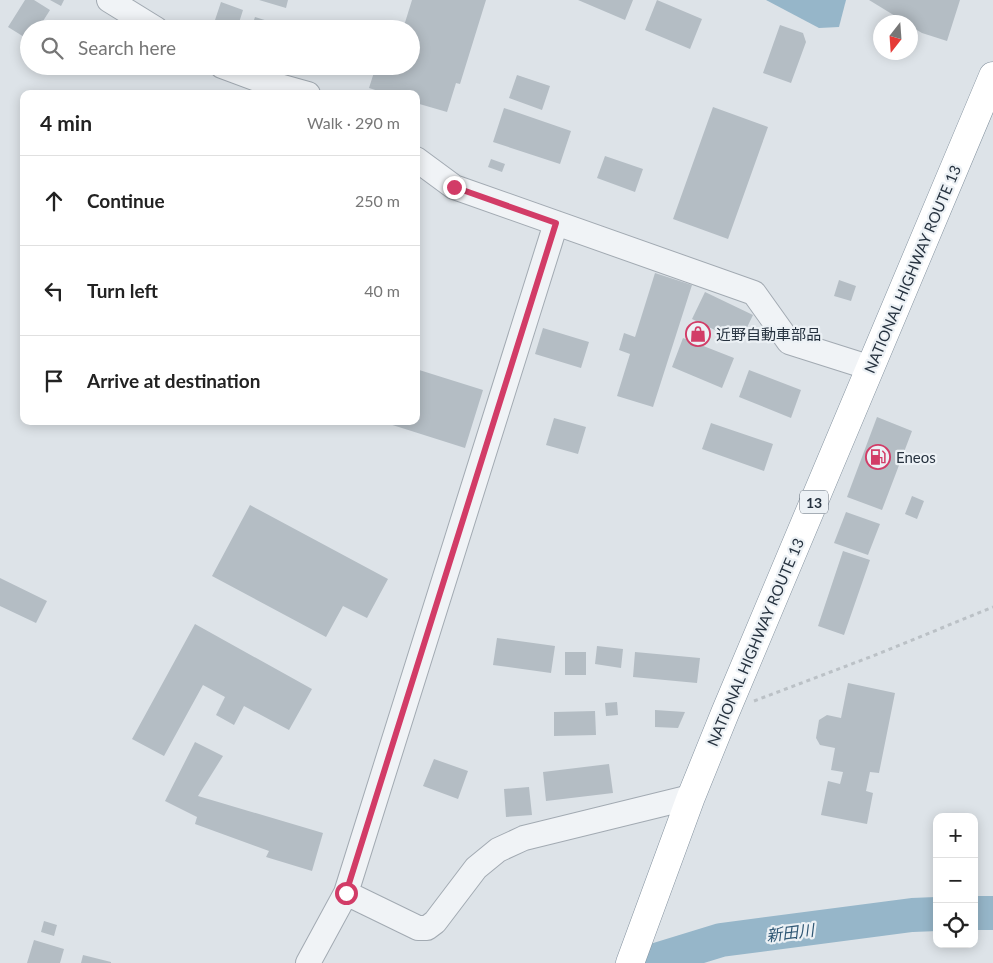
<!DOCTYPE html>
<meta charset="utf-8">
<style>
:root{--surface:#fff;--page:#f2f2f2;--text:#222;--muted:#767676;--line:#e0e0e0}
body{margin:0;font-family:Lato,"Noto Sans JP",sans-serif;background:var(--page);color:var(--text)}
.controls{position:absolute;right:15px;bottom:15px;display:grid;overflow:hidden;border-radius:10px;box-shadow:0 2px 12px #0003}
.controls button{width:45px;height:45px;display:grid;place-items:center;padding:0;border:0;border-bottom:1px solid var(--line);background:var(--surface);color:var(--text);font:25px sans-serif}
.compass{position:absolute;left:873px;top:15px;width:45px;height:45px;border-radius:50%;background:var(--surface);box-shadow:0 2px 12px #0003;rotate:197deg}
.stop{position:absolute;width:15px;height:15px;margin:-11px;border:4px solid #d23c67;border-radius:50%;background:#fff}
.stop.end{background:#d23c67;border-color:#fff;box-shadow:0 1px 5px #0008}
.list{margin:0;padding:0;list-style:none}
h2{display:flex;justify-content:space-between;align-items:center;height:65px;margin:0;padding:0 20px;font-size:21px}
h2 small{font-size:16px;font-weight:400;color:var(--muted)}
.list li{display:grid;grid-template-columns:32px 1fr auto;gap:15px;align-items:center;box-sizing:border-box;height:90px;padding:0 20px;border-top:1px solid var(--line)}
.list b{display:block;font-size:19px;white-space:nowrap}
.list em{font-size:16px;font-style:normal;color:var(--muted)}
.icon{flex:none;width:28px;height:28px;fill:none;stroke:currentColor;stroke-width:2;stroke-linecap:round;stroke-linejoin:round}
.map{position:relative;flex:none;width:993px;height:963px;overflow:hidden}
.search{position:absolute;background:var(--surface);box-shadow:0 2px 12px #0003;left:20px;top:20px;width:400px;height:55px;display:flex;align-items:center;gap:12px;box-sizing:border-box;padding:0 18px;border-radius:28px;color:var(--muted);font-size:19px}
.panel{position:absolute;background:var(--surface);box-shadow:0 2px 12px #0003;left:20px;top:90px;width:400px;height:335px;border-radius:10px}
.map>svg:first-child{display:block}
.water{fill:#96b6c9}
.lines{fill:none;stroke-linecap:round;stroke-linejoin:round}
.river{stroke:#96b6c9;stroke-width:34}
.building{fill:#b4bdc4}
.minor-casing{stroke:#a2aab2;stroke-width:26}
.highway-casing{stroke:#84929f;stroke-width:29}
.path{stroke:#bbc1c6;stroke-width:3;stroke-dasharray:4 4;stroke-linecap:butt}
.minor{stroke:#f0f3f6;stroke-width:24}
.highway{stroke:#fff;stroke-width:28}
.route{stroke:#d23c67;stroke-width:6}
.labels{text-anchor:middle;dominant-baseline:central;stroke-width:4.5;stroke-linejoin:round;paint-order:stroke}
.shield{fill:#ecf1f5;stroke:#616b76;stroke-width:1}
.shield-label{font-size:14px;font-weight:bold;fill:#26323f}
.street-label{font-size:15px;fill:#26323f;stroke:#ecf1f5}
.poi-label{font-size:15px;fill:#26323f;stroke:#ecf1f5;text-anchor:start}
.water-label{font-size:16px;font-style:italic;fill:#2f5774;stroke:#ecf1f5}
</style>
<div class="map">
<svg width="993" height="963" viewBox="0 0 993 963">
<rect width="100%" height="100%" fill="#dde3e8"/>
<path class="water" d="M 766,0 L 846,0 L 839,27 L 819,28 Z"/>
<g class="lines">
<path class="river" d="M 974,913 L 993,913
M 646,963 L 721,940 L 912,915 L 937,914"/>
</g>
<path class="building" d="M 25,0 L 34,0 L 50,10 L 38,29 L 29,29 L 29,40 L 8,27 Z
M 50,0 L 64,0 L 61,6 Z
M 259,0 L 288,0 L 286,8 Z
M 412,0 L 486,0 L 460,84 L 456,83 L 447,112 L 416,103 L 416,94 L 388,94 L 369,88 L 376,66 L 411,66 L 411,29 L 403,29 Z
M 578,0 L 633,0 L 625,20 Z
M 657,0 L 702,19 L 690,49 L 645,30 Z
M 869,0 L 960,0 L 947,41 L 922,33 L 910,26 L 910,22 L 905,22 Z
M 221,2 L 243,10 L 237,29 L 212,29 Z
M 255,17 L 271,22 L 269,29 L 251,29 Z
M 780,25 L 803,33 L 806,42 L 791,83 L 763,73 Z
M 517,75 L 550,86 L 542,110 L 509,98 Z
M 713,107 L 768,127 L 728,239 L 673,219 Z
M 504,108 L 571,131 L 560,164 L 493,142 Z
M 605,156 L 643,169 L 635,192 L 597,178 Z
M 491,159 L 505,164 L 502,172 L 488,167 Z
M 655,273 L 692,285 L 653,407 L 617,396 L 630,354 L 619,350 L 624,333 L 635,337 Z
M 839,280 L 856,286 L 851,301 L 834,296 Z
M 705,292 L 753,315 L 740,342 L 692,319 Z
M 543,328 L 589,342 L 581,368 L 535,354 Z
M 683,338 L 734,358 L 722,388 L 672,367 Z
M 416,369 L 483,390 L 465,448 L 383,422 L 416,421 Z
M 749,370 L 801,390 L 791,418 L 739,397 Z
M 877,417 L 912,431 L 882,510 L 847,497 Z
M 554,418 L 586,427 L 578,454 L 546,445 Z
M 711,423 L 773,444 L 764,471 L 702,449 Z
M 912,496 L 924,501 L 917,519 L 905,514 Z
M 250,505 L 388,579 L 367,618 L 343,606 L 326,637 L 212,576 Z
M 846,512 L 880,524 L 868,555 L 834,543 Z
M 843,551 L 870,560 L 844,635 L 818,626 Z
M 0,578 L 47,601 L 36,623 L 0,606 Z
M 195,624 L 312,689 L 289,730 L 244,706 L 234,725 L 216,715 L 225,697 L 203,685 L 164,756 L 132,739 Z
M 497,638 L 555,646 L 551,673 L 493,665 Z
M 597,646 L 623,649 L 621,668 L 595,664 Z
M 565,652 L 586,652 L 586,675 L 565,675 Z
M 635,652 L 700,658 L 697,683 L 633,677 Z
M 848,683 L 895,693 L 879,773 L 870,772 L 866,791 L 873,793 L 867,824 L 821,815 L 828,781 L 840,784 L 843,772 L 831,770 L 835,748 L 820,745 L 816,738 L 819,720 L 827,715 L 841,718 Z
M 617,702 L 618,715 L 606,716 L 605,703 Z
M 655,710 L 685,712 L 678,728 L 655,727 Z
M 595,711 L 596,735 L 554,736 L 554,712 Z
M 195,742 L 223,756 L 198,796 L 323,833 L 312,871 L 266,857 L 269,851 L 195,824 L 197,817 L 165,801 Z
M 434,759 L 468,771 L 458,799 L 423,786 Z
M 609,764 L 613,793 L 546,801 L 543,772 Z
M 529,787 L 532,815 L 506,817 L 504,789 Z
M 44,921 L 57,925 L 54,936 L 41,932 Z
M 34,940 L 64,949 L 60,963 L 27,963 Z
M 83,955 L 111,962 L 111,963 L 81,963 Z"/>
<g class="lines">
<defs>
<path id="minor" d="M 109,0 L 156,29
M 222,66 L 265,82 L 308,94
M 416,159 L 454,187 L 754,293 L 789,342 L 871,368
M 346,893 L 418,928 L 427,928 L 435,922 L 476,868 L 498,850 L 524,838 L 691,797
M 308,963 L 346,893 L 556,223"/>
<path id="highway" d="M 630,963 L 691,797 L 725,713 L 993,76"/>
</defs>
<use href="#minor" class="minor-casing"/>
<use href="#highway" class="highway-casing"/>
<path class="path" d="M 754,701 L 878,654 L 993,607"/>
<use href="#minor" class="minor"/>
<use href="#highway" class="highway"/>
</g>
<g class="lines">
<path class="route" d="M 346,893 L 556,223 L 454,187"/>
</g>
<defs>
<symbol id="shop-ring" viewBox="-11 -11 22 22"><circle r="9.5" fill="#ecf1f5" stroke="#d23c67" stroke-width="1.5"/><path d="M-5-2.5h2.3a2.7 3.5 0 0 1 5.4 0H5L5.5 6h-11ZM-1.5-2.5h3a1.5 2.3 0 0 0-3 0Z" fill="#d23c67"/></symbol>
<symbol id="fuel-ring" viewBox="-11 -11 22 22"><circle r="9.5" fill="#ecf1f5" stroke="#d23c67" stroke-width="1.5"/><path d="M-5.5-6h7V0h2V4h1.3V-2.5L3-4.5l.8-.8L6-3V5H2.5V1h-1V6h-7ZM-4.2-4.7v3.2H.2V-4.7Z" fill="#d23c67"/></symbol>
</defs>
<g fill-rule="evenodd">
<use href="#shop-ring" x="684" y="320" width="28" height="28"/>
<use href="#fuel-ring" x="864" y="443" width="28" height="28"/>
</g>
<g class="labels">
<rect class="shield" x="800" y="490.5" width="28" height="23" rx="4"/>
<g class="shield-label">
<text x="814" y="502">13</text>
</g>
<g class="street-label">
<text transform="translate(912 269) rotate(-67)">NATIONAL HIGHWAY ROUTE 13</text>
<text transform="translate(755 642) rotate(-67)">NATIONAL HIGHWAY ROUTE 13</text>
</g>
<g class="poi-label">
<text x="716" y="334">近野自動車部品</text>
<text x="896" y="457">Eneos</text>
</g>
<g class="water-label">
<text transform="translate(790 932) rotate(-7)">新田川</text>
</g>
</g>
</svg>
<div class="controls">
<button>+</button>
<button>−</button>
<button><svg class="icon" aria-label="locate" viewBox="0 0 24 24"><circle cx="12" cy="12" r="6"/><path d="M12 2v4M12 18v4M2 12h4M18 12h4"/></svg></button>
</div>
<svg class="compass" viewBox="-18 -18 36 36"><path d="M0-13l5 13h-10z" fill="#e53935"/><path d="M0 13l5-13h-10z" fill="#767676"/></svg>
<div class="stop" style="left:346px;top:893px"></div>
<div class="stop end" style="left:454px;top:187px"></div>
<div class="search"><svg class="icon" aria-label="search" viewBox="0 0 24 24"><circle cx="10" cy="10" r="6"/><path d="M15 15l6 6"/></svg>Search here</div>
<section class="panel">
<h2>4 min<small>Walk · 290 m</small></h2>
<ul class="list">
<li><svg class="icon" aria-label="ahead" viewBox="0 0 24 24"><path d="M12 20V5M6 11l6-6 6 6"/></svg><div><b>Continue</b></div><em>250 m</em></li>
<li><svg class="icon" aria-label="left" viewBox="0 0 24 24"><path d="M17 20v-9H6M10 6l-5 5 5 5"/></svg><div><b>Turn left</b></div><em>40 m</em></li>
<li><svg class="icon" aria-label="arrive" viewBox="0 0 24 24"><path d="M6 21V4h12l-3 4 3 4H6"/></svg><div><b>Arrive at destination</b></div></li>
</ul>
</section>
</div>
